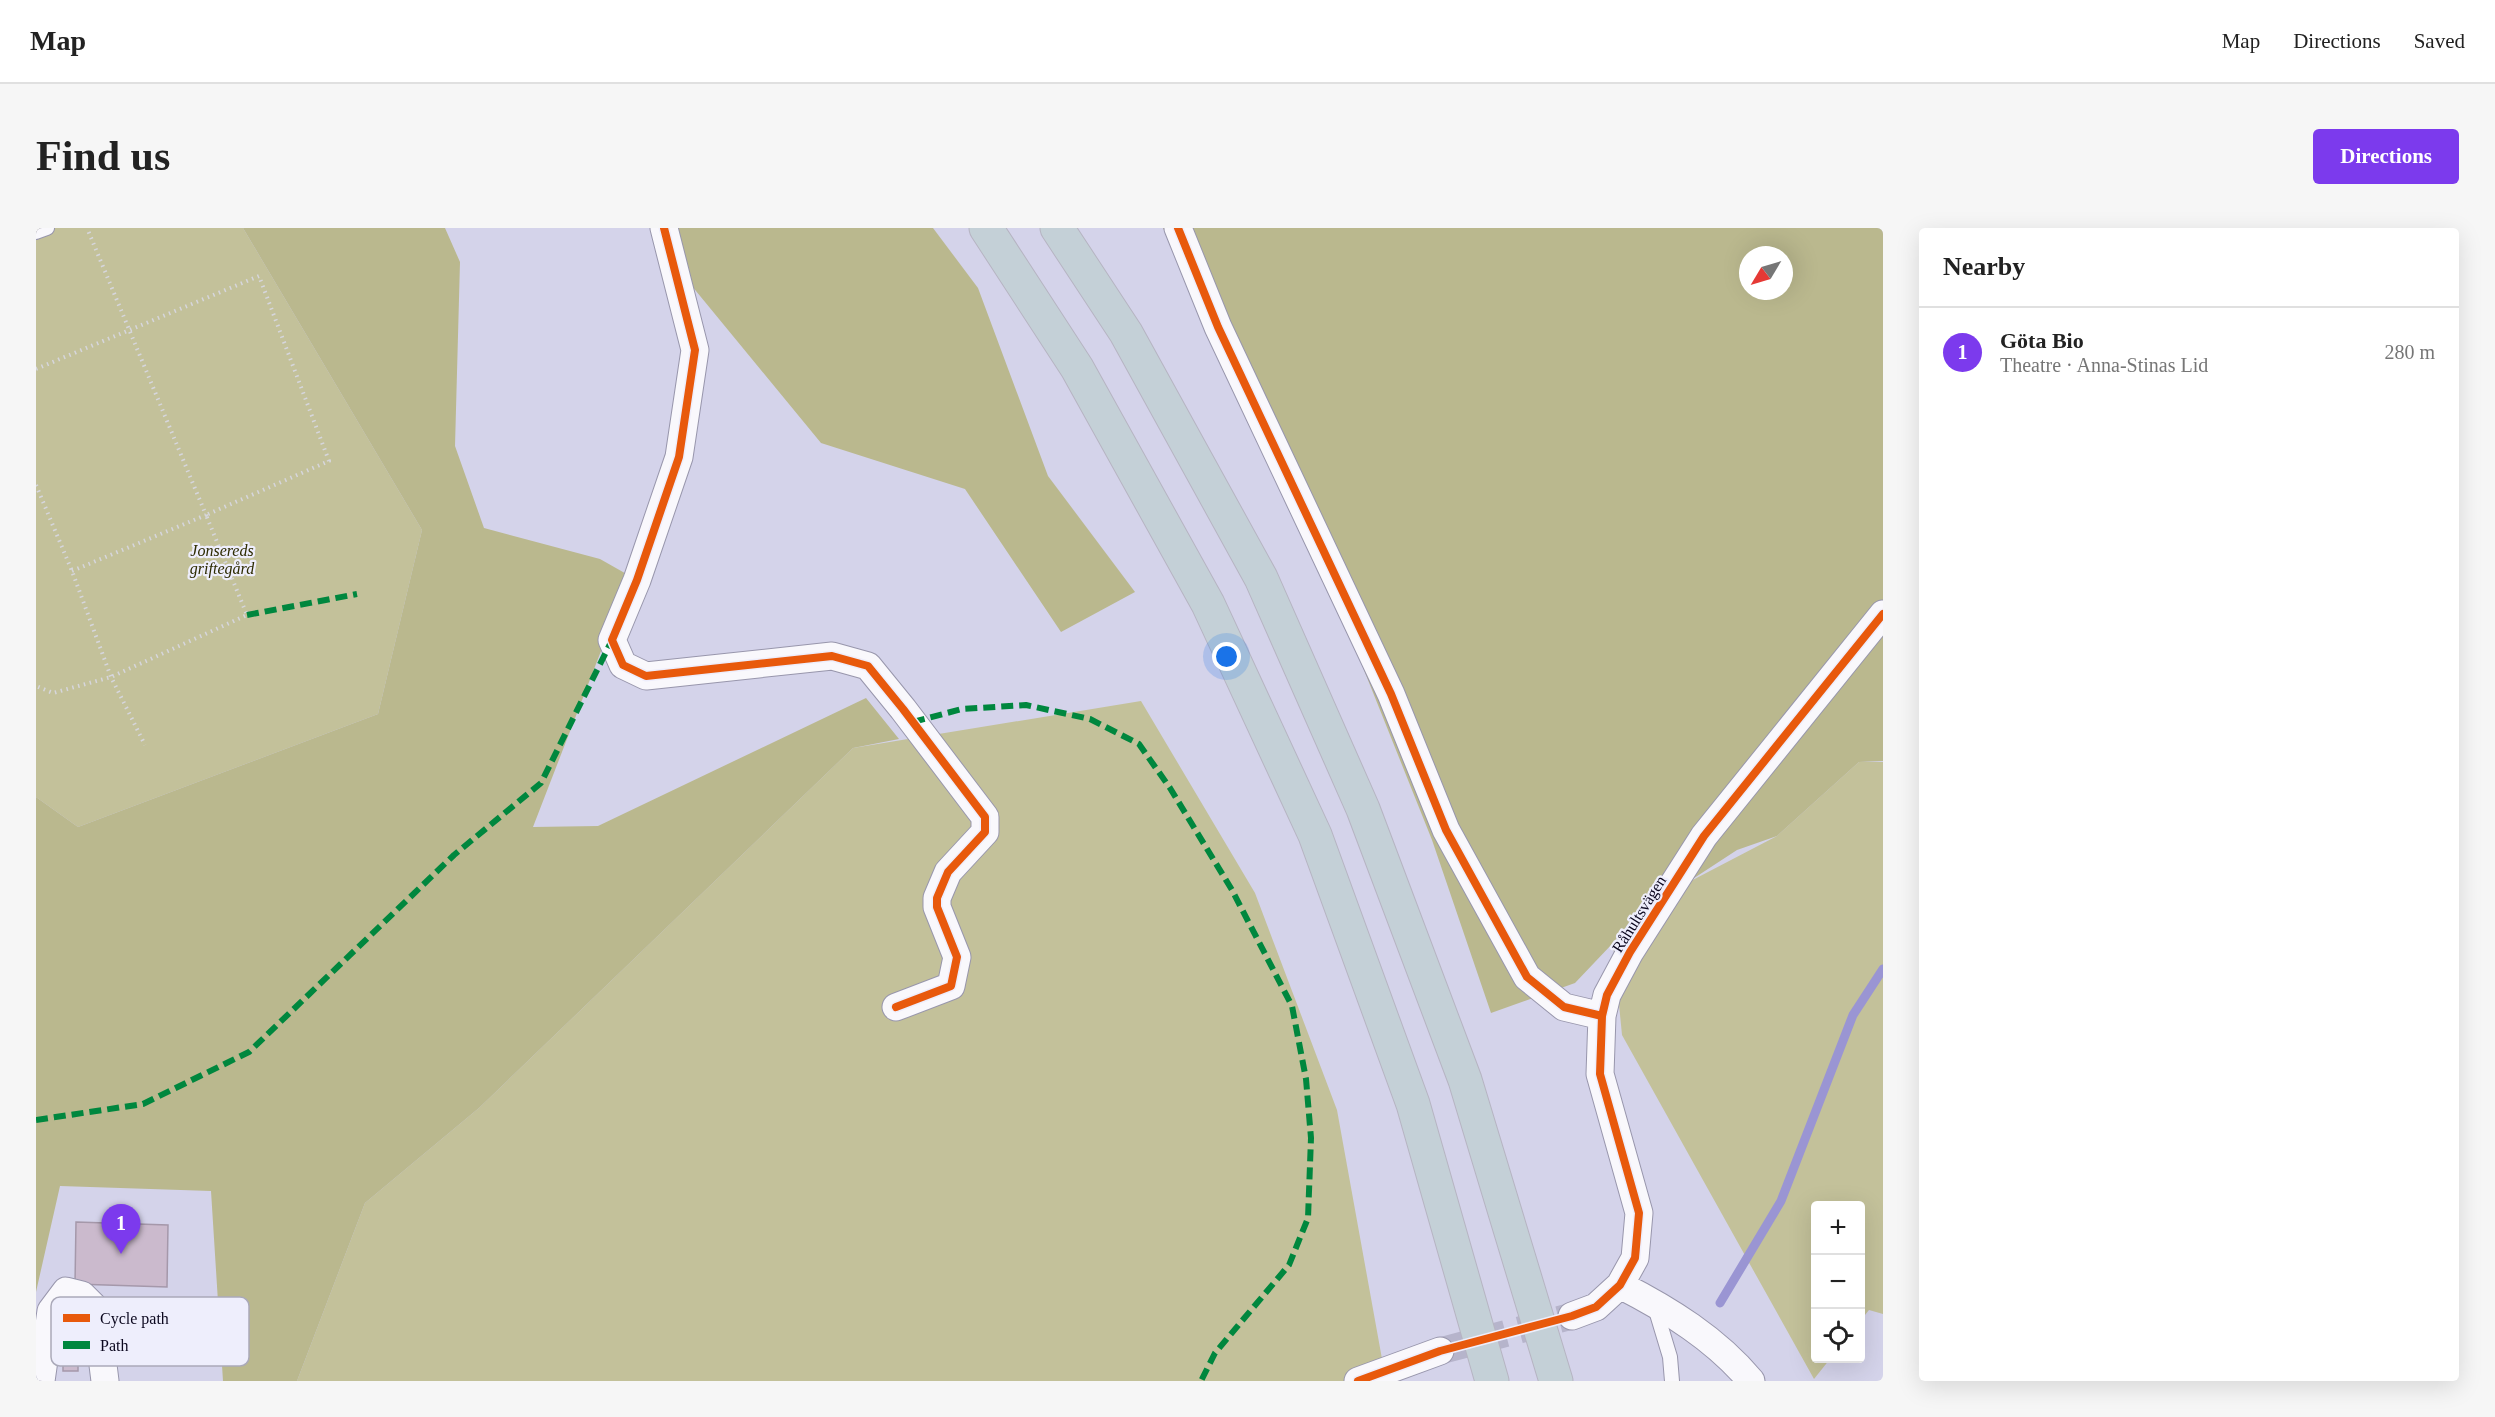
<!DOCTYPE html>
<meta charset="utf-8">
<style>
:root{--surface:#fff;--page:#f6f6f6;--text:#222;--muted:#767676;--line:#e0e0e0;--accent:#7c3aed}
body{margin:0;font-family:"Times New Roman",serif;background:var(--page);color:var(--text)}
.controls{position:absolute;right:18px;bottom:18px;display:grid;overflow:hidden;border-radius:6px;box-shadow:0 6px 24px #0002}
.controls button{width:54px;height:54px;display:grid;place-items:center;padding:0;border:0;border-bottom:2px solid var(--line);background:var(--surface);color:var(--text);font:30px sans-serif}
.compass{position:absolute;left:1703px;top:18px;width:54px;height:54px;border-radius:50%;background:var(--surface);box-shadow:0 6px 24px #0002;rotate:232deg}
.you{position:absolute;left:1191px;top:429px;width:21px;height:21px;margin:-15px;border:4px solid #fff;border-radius:50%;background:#1a73e8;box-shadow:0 0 0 9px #1a73e833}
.badge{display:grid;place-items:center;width:39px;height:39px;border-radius:50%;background:var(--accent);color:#fff;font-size:20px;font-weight:700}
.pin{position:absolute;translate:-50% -50px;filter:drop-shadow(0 2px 3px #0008)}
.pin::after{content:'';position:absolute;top:32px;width:21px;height:18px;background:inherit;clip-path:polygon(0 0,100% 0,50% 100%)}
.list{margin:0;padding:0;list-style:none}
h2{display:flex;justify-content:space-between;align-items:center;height:78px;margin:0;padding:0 24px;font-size:26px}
h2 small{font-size:20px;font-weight:400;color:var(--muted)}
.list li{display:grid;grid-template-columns:39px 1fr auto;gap:18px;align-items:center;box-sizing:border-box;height:90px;padding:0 24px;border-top:2px solid var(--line)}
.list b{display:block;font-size:22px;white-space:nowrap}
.list p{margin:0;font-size:20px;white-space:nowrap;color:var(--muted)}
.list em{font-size:20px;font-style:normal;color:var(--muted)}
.icon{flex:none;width:33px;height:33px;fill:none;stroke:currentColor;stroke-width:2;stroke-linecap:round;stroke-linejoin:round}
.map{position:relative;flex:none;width:1847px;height:1153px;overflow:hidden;border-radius:6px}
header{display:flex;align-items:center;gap:36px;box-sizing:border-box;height:84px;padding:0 30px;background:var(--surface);border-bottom:2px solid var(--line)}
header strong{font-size:28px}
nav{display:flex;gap:33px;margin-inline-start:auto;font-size:21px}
.intro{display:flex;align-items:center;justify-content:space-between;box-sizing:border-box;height:144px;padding:0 36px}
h1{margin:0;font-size:42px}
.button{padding:15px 27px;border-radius:6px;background:var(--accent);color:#fff;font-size:21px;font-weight:700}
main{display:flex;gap:36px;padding:0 36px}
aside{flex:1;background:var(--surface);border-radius:6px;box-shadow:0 6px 24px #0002}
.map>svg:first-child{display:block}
.green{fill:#c3c19a}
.forest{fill:#bab88e;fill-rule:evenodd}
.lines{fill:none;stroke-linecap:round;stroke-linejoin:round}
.stream{stroke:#9a95d3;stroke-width:9}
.building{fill:#cbbacd;stroke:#a598aa;stroke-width:1.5}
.minor-tunnel{stroke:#b6b4cb;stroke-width:27;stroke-dasharray:27 14;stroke-linecap:butt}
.service-casing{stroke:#9896ac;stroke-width:16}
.minor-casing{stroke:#9896ac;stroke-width:29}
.motorway-casing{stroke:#b6b4c2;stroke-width:35}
.path{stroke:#d6d6dc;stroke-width:4;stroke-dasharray:1.5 4.5;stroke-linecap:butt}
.service{stroke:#f9f8fc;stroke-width:14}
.minor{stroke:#f9f8fc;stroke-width:27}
.motorway{stroke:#c4d0d7;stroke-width:33}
.quiet{stroke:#00873e;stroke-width:6;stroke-dasharray:12 6;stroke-linecap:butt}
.cycleway-casing{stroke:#eeeefc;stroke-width:11}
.cycleway{stroke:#e8590c;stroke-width:8}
.labels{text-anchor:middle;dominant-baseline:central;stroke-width:4.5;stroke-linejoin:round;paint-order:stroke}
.park-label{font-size:16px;font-style:italic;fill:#2d2b01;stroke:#eeeefc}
.street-label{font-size:16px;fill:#0b071e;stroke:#eeeefc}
.key{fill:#eeeefc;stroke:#aaa9b9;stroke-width:1.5}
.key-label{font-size:16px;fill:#0b071e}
</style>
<header>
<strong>Map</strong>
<nav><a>Map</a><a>Directions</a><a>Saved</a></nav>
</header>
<div class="intro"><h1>Find us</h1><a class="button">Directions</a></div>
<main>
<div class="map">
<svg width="1847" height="1153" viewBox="0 0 1847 1153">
<rect width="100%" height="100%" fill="#d4d3ea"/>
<path class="green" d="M 0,0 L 207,0 L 386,302 L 342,486 L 42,599 L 0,569 Z
M 1105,473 L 1219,665 L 1301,882 L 1350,1153 L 261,1153 L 329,975 L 443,880 L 817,520 Z
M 1823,534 L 1847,534 L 1847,1086 L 1833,1082 L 1825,1092 L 1824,978 L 1780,978 L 1780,1130 L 1794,1131 L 1778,1151 L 1586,807 L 1577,715 L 1649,656 L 1741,608 Z"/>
<path class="forest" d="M 207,0 L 409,0 L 424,34 L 419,218 L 448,300 L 564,331 L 594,348 L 497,599 L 562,598 L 830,470 L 863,511 L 817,520 L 443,880 L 329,975 L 261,1153 L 187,1153 L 175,963 L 24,958 L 0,1064 L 0,569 L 42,599 L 342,486 L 386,302 Z
M 634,0 L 897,0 L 942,60 L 1012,248 L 1099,364 L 1025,404 L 929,261 L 785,215 L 646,46 Z
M 1127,0 L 1847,0 L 1847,533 L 1823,534 L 1741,608 L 1701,622 L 1649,656 L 1633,646 L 1577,715 L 1539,755 L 1455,785 L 1396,612 L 1322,427 ZM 1712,27 L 1748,27 L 1748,63 L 1712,63 Z"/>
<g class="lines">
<path class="stream" d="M 1684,1075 L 1745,973 L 1817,787 L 1847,741"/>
</g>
<path class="building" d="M 40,994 L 132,997 L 131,1059 L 39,1056 Z
M 27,1122 L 42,1122 L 42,1143 L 27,1143 Z"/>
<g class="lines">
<path class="minor-tunnel" d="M 1404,1123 L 1536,1088"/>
<defs>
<path id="service" d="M 0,4 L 11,0
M 1618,1076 L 1634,1129 L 1636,1153"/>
<path id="minor" d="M 628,0 L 659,122 L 643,229 L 601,352 L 576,412 L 587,437 L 610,448 L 796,428 L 832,438 L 867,481 L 949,589 L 949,604 L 912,644 L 901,670 L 901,679 L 921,729 L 915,758 L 860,779
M 1142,0 L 1182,99 L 1355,466 L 1410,602 L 1491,749 L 1528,779 L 1566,788
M 1584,1057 C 1633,1082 1680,1111 1715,1153
M 1536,1088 L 1560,1079 L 1584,1057 L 1599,1030 L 1603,985 L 1564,846 L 1566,788 L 1571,767 L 1594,724 L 1668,608 L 1847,386
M 5,1153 L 15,1083 L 30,1063 L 46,1067 L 60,1081 L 69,1153
M 1322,1153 L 1404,1123"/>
<path id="motorway" d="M 950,0 L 1041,140 L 1172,376 L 1279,607 L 1377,876 L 1456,1153
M 1021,0 L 1090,105 L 1225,350 L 1327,581 L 1429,852 L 1520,1153"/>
</defs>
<use href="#service" class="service-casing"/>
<use href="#minor" class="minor-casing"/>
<use href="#motorway" class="motorway-casing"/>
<path class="path" d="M 0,141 L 223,48 L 293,233 L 170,287 L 211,387 L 75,449 L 17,465 L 0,458
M 0,257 L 36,343 L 75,449 L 109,517
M 36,343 L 170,287 L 51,0"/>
<use href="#service" class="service"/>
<use href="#minor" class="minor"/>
<use href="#motorway" class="motorway"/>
<path class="quiet" d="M 211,387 L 321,366
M 877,494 L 926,481 L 990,477 L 1054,491 L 1103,516 L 1134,560 L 1196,662 L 1256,778 L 1270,851 L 1275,910 L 1272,990 L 1253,1037 L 1179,1125 L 1165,1153
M 0,892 L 107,876 L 213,824 L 418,627 L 505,555 L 576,412"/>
<defs>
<path id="cycleway" d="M 628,0 L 659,122 L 643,229 L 601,352 L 576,412 L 587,437 L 610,448 L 796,428 L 832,438 L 867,481 L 949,589 L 949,604 L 912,644 L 901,670 L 901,679 L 921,729 L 915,758 L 860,779
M 1142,0 L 1182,99 L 1355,466 L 1410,602 L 1491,749 L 1528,779 L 1566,788
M 1322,1153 L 1404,1123 L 1536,1088 L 1560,1079 L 1584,1057 L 1599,1030 L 1603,985 L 1564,846 L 1566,788 L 1571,767 L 1594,724 L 1668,608 L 1847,386"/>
</defs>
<use href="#cycleway" class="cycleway-casing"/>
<use href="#cycleway" class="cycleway"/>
</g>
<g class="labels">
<g class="park-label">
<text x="186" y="322">Jonsereds<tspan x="186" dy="18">griftegård</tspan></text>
</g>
<g class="street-label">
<text transform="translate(1603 686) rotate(-58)">Råhultsvägen</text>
</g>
</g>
<rect x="15" y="1069" width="198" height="69" rx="9" class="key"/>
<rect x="27" y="1086" width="27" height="8" fill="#e8590c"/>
<rect x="27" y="1113" width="27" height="8" fill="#00873e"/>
<g class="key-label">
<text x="64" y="1096">Cycle path</text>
<text x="64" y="1123">Path</text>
</g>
</svg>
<div class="controls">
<button>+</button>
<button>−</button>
<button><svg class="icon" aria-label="locate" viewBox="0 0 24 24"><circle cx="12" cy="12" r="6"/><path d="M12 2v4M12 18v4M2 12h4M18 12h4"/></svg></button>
</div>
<svg class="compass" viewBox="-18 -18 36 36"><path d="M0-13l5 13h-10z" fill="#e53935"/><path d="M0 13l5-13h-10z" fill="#767676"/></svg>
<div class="you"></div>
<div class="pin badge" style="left:85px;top:1026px">1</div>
</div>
<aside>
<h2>Nearby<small></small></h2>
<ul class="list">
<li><span class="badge">1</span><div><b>Göta Bio</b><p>Theatre · Anna-Stinas Lid</p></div><em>280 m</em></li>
</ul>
</aside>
</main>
